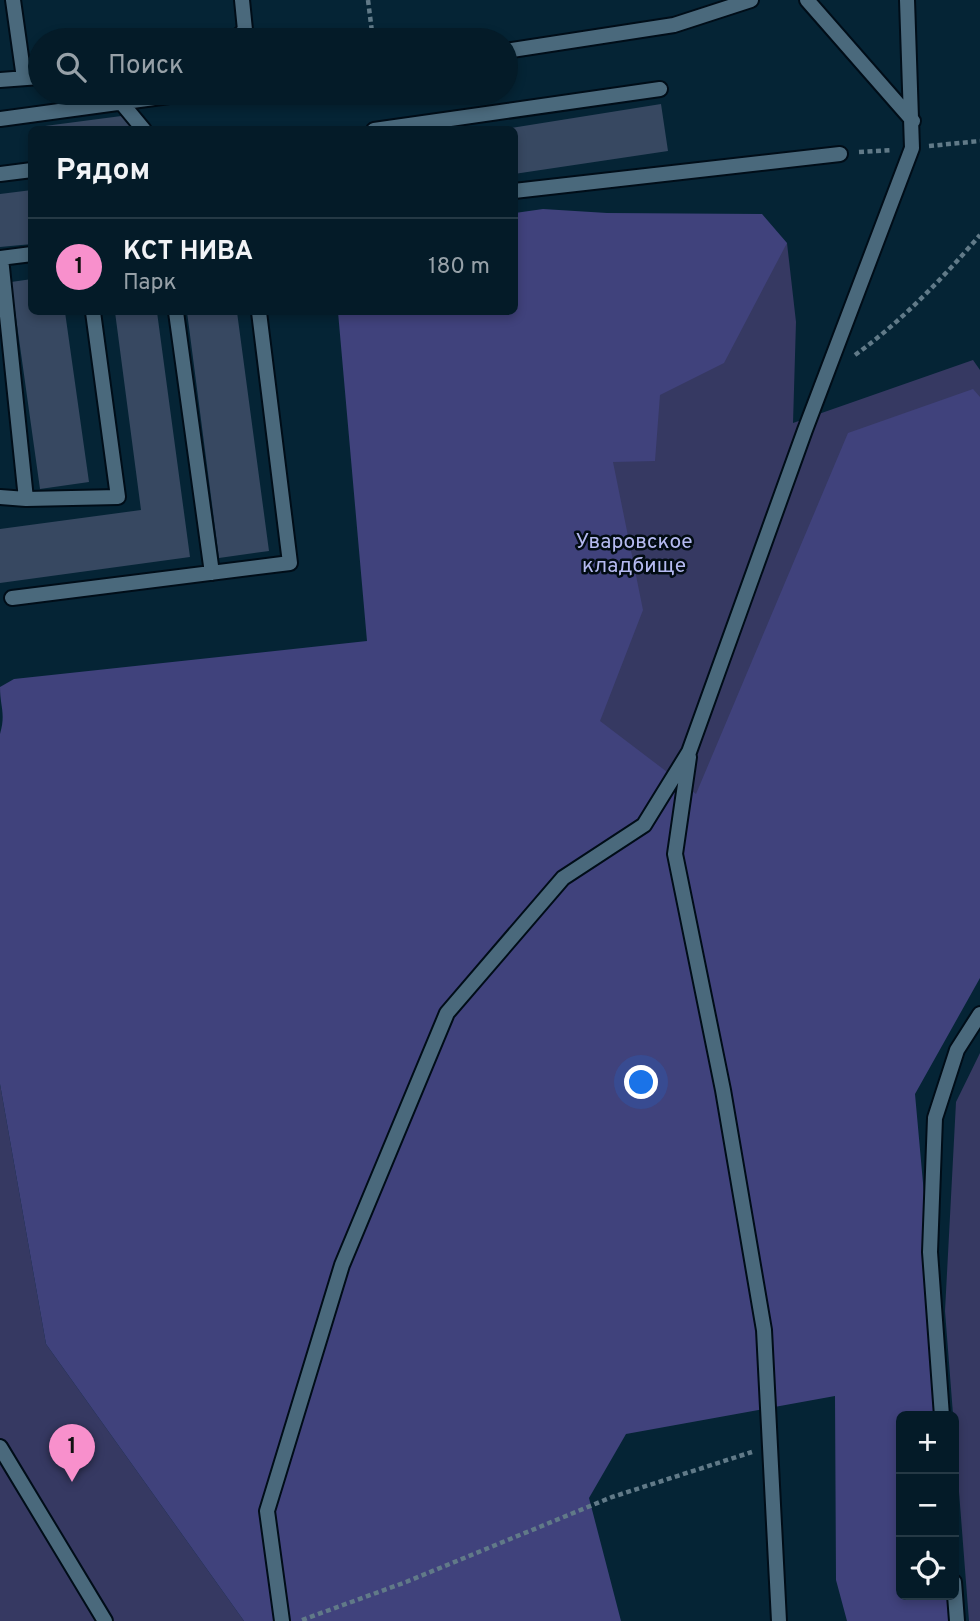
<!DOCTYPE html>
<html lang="ru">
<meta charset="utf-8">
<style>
:root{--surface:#041b28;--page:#122834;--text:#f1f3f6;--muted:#97a1a8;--line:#253945;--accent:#f890cc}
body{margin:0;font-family:Overpass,sans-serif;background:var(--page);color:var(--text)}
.controls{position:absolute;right:21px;bottom:21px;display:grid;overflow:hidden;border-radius:10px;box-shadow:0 4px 10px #0003}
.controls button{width:63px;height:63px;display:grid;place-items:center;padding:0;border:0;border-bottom:2px solid var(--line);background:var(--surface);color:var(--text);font:35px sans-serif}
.you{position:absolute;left:642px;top:1083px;width:24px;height:24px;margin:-18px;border:5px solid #fff;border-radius:50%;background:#1a73e8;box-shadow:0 0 0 10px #1a73e833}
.badge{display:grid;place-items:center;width:46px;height:46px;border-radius:50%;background:var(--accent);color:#111;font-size:23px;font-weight:700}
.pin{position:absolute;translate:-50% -58px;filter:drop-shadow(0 2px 4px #0008)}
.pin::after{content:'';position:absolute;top:37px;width:24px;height:21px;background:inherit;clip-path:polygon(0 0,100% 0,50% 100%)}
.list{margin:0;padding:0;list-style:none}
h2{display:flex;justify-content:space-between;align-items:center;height:91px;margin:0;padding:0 28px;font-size:30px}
h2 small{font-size:23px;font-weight:400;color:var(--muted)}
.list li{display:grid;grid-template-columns:46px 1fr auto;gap:21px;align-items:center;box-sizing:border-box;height:98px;padding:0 28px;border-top:2px solid var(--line)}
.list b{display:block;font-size:26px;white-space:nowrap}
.list p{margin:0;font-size:23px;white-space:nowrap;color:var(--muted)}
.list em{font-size:23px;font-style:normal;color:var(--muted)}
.icon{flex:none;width:38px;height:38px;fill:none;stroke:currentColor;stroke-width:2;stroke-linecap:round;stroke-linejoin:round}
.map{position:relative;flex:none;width:980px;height:1621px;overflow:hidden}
.search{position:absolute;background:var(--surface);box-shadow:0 4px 10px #0003;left:28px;top:28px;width:490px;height:77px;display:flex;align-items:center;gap:18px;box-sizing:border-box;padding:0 24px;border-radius:38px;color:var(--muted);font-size:26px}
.panel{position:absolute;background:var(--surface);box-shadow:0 4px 10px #0003;left:28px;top:126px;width:490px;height:189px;border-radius:10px}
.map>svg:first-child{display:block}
.green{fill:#363962}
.forest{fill:#40427c}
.building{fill:#374861}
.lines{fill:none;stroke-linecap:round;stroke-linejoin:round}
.lane-casing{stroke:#000d18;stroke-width:18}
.path{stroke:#617a88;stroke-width:4.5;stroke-dasharray:5 3.5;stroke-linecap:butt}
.lane{stroke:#4a697c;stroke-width:14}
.labels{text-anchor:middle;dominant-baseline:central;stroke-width:5;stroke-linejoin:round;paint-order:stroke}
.park-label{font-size:21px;fill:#b5baf0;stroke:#020c13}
</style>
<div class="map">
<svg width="980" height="1621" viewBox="0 0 980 1621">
<rect width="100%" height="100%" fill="#052435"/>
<path class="green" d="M 555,242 L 787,243 L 796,322 L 793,423 L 973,360 L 980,370 L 980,978 L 578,758 L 514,312 Z
M 980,1053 L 980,1621 L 969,1621 L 945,1311 L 956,1102 Z
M 0,1084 L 46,1344 L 244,1621 L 0,1621 Z"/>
<path class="forest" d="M 543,209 L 607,213 L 762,214 L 787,243 L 724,363 L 660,395 L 655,461 L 613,462 L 643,610 L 600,721 L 696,794 L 848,433 L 973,389 L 980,397 L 980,978 L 915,1094 L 944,1416 L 901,1416 L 901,1595 L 954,1595 L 954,1529 L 962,1621 L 847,1621 L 836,1580 L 835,1396 L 626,1434 L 589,1498 L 621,1621 L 244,1621 L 46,1344 L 0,1084 L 0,734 C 6,713 0,707 0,687 L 14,679 L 367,641 L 338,312 L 514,312 L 515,213 Z"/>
<path class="building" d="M 661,104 L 668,151 L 514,174 L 514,130 L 499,130 Z
M 129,115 L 131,130 L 45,130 L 45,126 Z
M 32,190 L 32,244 L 0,247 L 0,194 Z
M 32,279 L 32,312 L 65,312 L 89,482 L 40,489 L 11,282 Z
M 115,312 L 157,312 L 190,557 L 0,583 L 0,529 L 141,510 Z
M 187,312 L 237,312 L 269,551 L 219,558 Z"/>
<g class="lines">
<defs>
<path id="lane" d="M 13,0 L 24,78
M 807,0 L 913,121
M 234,40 L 245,30 L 242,0
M 506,51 L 674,25 L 751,0
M 0,80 L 40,77
M 120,101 L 144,130
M 0,119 L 191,93
M 374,130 L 660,89
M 0,174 L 32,170
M 514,191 L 840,154
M 0,258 L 32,254
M 1,258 L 26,499
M 176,312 L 212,573
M 0,497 L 26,499 L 118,497 L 93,312
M 12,598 L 290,563 L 259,312
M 689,757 L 675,854 L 723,1090 L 764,1330 L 779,1621
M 942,1416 L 930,1252 L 935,1118 L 957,1050 L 980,1014
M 0,1447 L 105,1621
M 954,1582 L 957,1621
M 282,1621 L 267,1511 L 342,1265 L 447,1013 L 563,878 L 644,825 L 689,752 L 805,430 L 912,148 L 907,0"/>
</defs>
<use href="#lane" class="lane-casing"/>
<path class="path" d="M 368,0 L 373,40
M 929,146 L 980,141
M 859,152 L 892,150
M 855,355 C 902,321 942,279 980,235
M 302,1620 L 406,1582 L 612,1497 L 752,1452"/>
<use href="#lane" class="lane"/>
</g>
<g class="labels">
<g class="park-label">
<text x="634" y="542">Уваровское<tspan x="634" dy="24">кладбище</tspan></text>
</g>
</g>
</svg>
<div class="controls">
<button>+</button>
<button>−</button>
<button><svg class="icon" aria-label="locate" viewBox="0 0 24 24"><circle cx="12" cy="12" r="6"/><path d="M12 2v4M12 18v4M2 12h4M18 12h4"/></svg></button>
</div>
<div class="you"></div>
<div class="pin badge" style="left:72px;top:1482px">1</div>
<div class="search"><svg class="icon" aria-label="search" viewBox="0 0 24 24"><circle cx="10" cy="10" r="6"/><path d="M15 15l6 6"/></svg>Поиск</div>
<section class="panel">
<h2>Рядом<small></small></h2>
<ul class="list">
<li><span class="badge">1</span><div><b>КСТ НИВА</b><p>Парк</p></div><em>180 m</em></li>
</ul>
</section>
</div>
